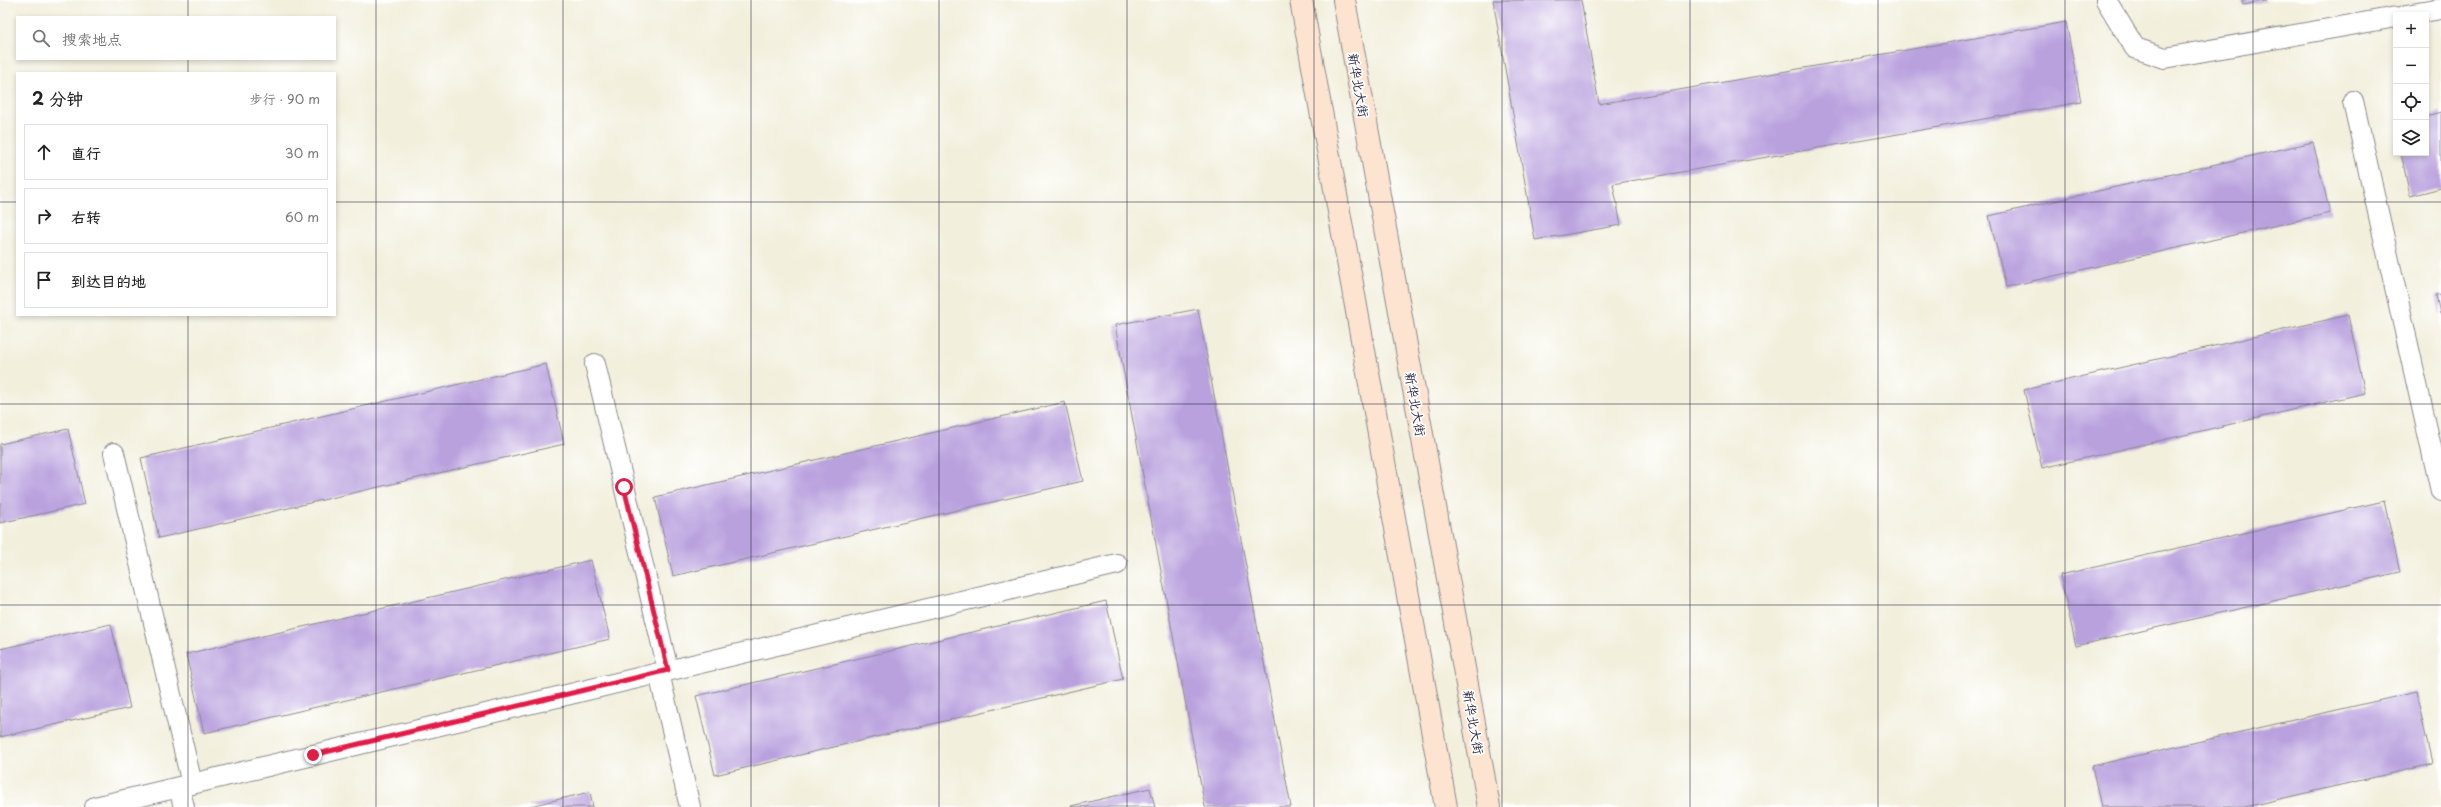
<!DOCTYPE html>
<html lang="zh">
<meta charset="utf-8">
<style>
:root{--surface:#fff;--page:#f2f2f2;--text:#222;--muted:#767676;--line:#e0e0e0}
body{margin:0;font-family:"Playpen Sans","LXGW WenKai TC",sans-serif;background:var(--page);color:var(--text)}
.controls{position:absolute;right:12px;top:12px;display:grid;overflow:hidden;border-radius:0px;box-shadow:0 2px 6px #0003}
.controls button{width:36px;height:36px;display:grid;place-items:center;padding:0;border:0;border-bottom:1px solid var(--line);background:var(--surface);color:var(--text);font:20px sans-serif}
.stop{position:absolute;width:12px;height:12px;margin:-9px;border:3px solid #e11d48;border-radius:50%;background:#fff}
.stop.end{background:#e11d48;border-color:#fff;box-shadow:0 1px 4px #0008}
.list{margin:0;padding:0;list-style:none}
h2{display:flex;justify-content:space-between;align-items:center;height:52px;margin:0;padding:0 16px;font-size:17px}
h2 small{font-size:13px;font-weight:400;color:var(--muted)}
.list li{display:grid;grid-template-columns:26px 1fr auto;gap:12px;align-items:center;box-sizing:border-box;height:56px;margin:0 8px 8px;padding:0 8px;border:1px solid var(--line);border-radius:0px}
.list b{display:block;font-size:15px;white-space:nowrap}
.list em{font-size:13px;font-style:normal;color:var(--muted)}
.icon{flex:none;width:22px;height:22px;fill:none;stroke:currentColor;stroke-width:2;stroke-linecap:round;stroke-linejoin:round}
.map{position:relative;flex:none;width:2441px;height:807px;overflow:hidden}
.search{position:absolute;background:var(--surface);box-shadow:0 2px 6px #0003;left:16px;top:16px;width:320px;height:44px;display:flex;align-items:center;gap:10px;box-sizing:border-box;padding:0 14px;border-radius:0px;color:var(--muted);font-size:15px}
.panel{position:absolute;background:var(--surface);box-shadow:0 2px 6px #0003;left:16px;top:72px;width:320px;height:244px;border-radius:0px}
.map>svg:first-child{display:block}
.building{fill:#b9a1de}
.lines{fill:none;stroke-linecap:round;stroke-linejoin:round}
.lane-casing{stroke:#8a888c;stroke-width:22}
.secondary-casing{stroke:#8a888c;stroke-width:24}
.lane{stroke:#fff;stroke-width:20}
.secondary{stroke:#fde4d1;stroke-width:22}
.route{stroke:#e11d48;stroke-width:5}
.grid{fill:none;stroke:#22223b;stroke-width:1;stroke-opacity:0.55}
.labels{text-anchor:middle;dominant-baseline:central;stroke-width:3.5;stroke-linejoin:round;paint-order:stroke}
.street-label{font-size:13px;fill:#22223b;stroke:#fff}
</style>
<div class="map">
<svg width="2441" height="807" viewBox="0 0 2441 807">
<rect width="100%" height="100%" fill="#fff"/>
<filter id="ink" filterUnits="userSpaceOnUse"><feTurbulence type="fractalNoise" baseFrequency=".025" numOctaves="2"/><feDisplacementMap in="SourceGraphic" scale="8" xChannelSelector="R" yChannelSelector="G"/><feConvolveMatrix kernelMatrix="1 2 1 2 8 2 1 2 1" color-interpolation-filters="sRGB"/></filter>
<filter id="wash" filterUnits="userSpaceOnUse"><feTurbulence type="fractalNoise" baseFrequency=".012" numOctaves="4" result="noise"/><feDisplacementMap in="SourceGraphic" scale="16" xChannelSelector="R" yChannelSelector="G"/><feGaussianBlur stdDeviation="0.9" result="paint"/><feColorMatrix in="noise" values="0 0 0 0 0 0 0 0 0 0 0 0 0 0 0 0 0 1.4 0 .05"/><feComposite in="paint" operator="in"/></filter>
<g filter="url(#wash)">
<rect width="100%" height="100%" fill="#f2efdc"/>
<g id="blocks">
<path class="building" d="M 1493,0 L 1581,0 L 1599,104 L 2066,22 L 2081,102 L 1613,184 L 1621,225 L 1535,240 Z
M 2242,0 L 2266,0 L 2266,1 L 2243,5 Z
M 2441,112 L 2441,188 L 2410,196 L 2401,153 L 2426,153 L 2426,116 Z
M 2313,142 L 2330,213 L 2006,287 L 1989,216 Z
M 2441,294 L 2441,314 L 2440,314 L 2436,295 Z
M 1198,309 L 1291,807 L 1205,807 L 1115,325 Z
M 2348,315 L 2365,393 L 2042,468 L 2024,390 Z
M 546,364 L 564,444 L 159,538 L 141,458 Z
M 1065,402 L 1083,481 L 673,576 L 655,497 Z
M 68,429 L 85,504 L 0,523 L 0,444 Z
M 2384,501 L 2400,572 L 2076,646 L 2060,575 Z
M 591,560 L 610,639 L 204,733 L 186,654 Z
M 1106,601 L 1123,679 L 715,775 L 696,696 Z
M 111,624 L 130,708 L 0,737 L 0,649 Z
M 2416,692 L 2432,764 L 2245,807 L 2101,807 L 2092,766 Z
M 1150,788 L 1155,807 L 1071,807 L 1071,806 Z
M 590,792 L 593,807 L 530,807 L 530,806 Z"/>
</g>
</g>
<g filter="url(#ink)">
<use href="#blocks" fill-opacity="0" stroke="#8a888c" stroke-width="1"/>
<g class="lines">
<defs>
<path id="lane" d="M 2106,0 L 2135,48 L 2165,58 L 2396,17
M 2406,15 L 2441,9
M 2353,101 L 2441,491
M 595,364 L 668,670
M 114,453 L 192,784
M 659,673 L 690,807
M 179,787 L 184,807
M 95,807 L 1117,564"/>
<path id="secondary" d="M 1301,0 L 1446,807
M 1344,0 L 1489,807"/>
</defs>
<use href="#lane" class="lane-casing"/>
<use href="#secondary" class="secondary-casing"/>
<use href="#lane" class="lane"/>
<use href="#secondary" class="secondary"/>
</g>
</g>
<g class="lines" filter="url(#ink)">
<path class="route" d="M 313,755 L 668,670 L 624,487"/>
</g>
<path class="grid" d="M 188,0 L 188,17M 376,0 L 376,807M 563,0 L 563,807M 751,0 L 751,807M 939,0 L 939,807M 1127,0 L 1127,807M 1314,0 L 1314,807M 1502,0 L 1502,807M 1690,0 L 1690,807M 1878,0 L 1878,807M 2065,0 L 2065,807M 2253,0 L 2253,807M 188,59 L 188,73M 0,202 L 17,202M 335,202 L 2441,202M 188,315 L 188,807M 0,404 L 2441,404M 0,605 L 2441,605"/>
<g class="labels">
<g class="street-label">
<text transform="translate(1359 85) rotate(80)">新华北大街</text>
<text transform="translate(1416 404) rotate(80)">新华北大街</text>
<text transform="translate(1474 722) rotate(80)">新华北大街</text>
</g>
</g>
</svg>
<div class="controls">
<button>+</button>
<button>−</button>
<button><svg class="icon" aria-label="locate" viewBox="0 0 24 24"><circle cx="12" cy="12" r="6"/><path d="M12 2v4M12 18v4M2 12h4M18 12h4"/></svg></button>
<button><svg class="icon" aria-label="layers" viewBox="0 0 24 24"><path d="M12 4l9 5-9 5-9-5zM3 14l9 5 9-5"/></svg></button>
</div>
<div class="stop" style="left:624px;top:487px"></div>
<div class="stop end" style="left:313px;top:755px"></div>
<div class="search"><svg class="icon" aria-label="search" viewBox="0 0 24 24"><circle cx="10" cy="10" r="6"/><path d="M15 15l6 6"/></svg>搜索地点</div>
<section class="panel">
<h2>2 分钟<small>步行 · 90 m</small></h2>
<ul class="list">
<li><svg class="icon" aria-label="ahead" viewBox="0 0 24 24"><path d="M12 20V5M6 11l6-6 6 6"/></svg><div><b>直行</b></div><em>30 m</em></li>
<li><svg class="icon" aria-label="right" viewBox="0 0 24 24"><path d="M7 20v-9h11M14 6l5 5-5 5"/></svg><div><b>右转</b></div><em>60 m</em></li>
<li><svg class="icon" aria-label="arrive" viewBox="0 0 24 24"><path d="M6 21V4h12l-3 4 3 4H6"/></svg><div><b>到达目的地</b></div></li>
</ul>
</section>
</div>
